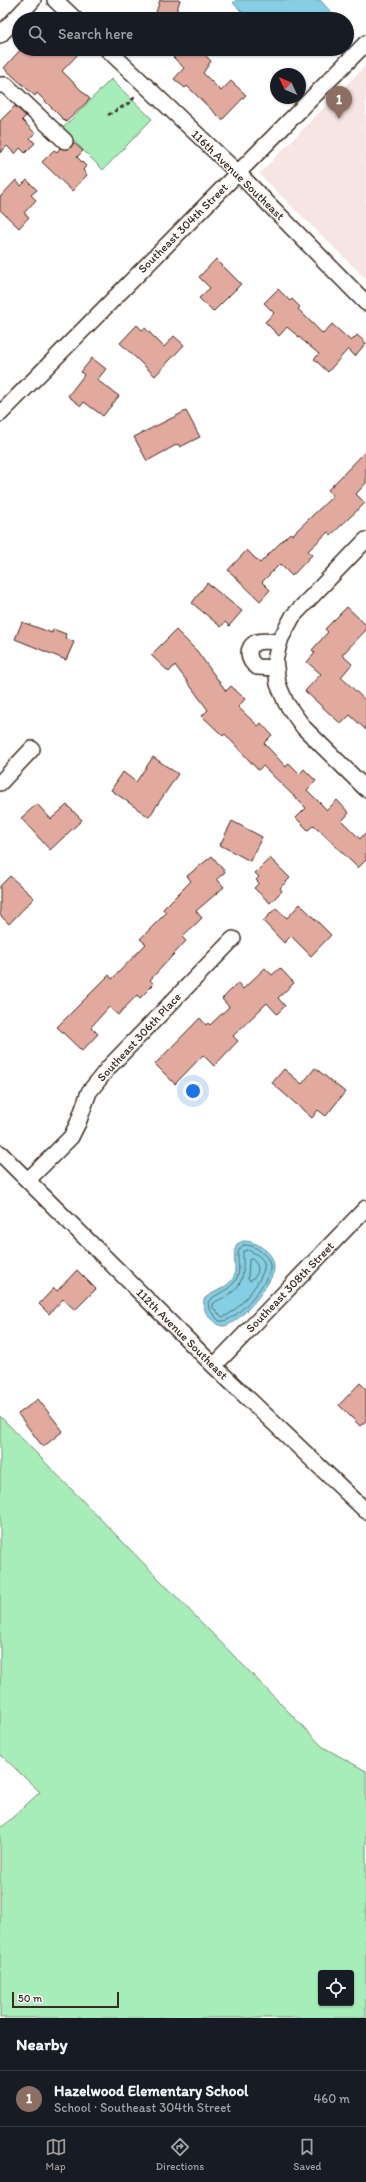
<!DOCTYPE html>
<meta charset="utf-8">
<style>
:root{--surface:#171b24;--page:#20242c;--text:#f1f3f6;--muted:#9ea1a6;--line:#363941;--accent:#9f9995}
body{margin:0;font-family:Itim,sans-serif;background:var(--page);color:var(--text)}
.controls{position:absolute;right:12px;bottom:12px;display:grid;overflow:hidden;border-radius:4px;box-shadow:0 1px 3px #0004}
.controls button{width:36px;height:36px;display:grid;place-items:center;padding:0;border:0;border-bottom:1px solid var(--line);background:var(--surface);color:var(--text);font:20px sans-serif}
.compass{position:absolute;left:270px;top:68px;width:36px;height:36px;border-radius:50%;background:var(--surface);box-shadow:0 1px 3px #0004;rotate:314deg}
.scale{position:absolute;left:12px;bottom:10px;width:107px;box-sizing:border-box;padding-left:4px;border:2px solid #3b2a1e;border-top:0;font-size:11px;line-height:14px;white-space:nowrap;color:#3b2a1e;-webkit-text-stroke:3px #fff;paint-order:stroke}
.you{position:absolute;left:193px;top:1091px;width:14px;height:14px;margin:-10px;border:3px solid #fff;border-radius:50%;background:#1a73e8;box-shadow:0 0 0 6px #1a73e833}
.badge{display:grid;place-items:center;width:26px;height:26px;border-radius:50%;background:var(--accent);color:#fff;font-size:13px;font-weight:700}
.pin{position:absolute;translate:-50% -33px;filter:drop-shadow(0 1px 2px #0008)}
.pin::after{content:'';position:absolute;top:21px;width:14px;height:12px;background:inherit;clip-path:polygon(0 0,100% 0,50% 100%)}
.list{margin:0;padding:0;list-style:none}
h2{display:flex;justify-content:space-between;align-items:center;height:52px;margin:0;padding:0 16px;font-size:17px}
h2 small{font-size:13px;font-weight:400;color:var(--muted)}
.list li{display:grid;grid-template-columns:26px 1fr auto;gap:12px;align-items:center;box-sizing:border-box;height:56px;padding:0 16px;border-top:1px solid var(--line)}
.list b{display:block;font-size:15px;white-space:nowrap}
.list p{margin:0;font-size:13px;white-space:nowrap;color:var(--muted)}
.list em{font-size:13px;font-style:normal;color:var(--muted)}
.icon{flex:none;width:22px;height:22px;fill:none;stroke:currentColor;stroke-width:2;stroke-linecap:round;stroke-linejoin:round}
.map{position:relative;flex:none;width:366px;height:2018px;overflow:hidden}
.search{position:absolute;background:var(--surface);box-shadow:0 1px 3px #0004;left:12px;right:12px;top:12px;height:44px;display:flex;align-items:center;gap:10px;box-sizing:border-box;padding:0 14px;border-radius:22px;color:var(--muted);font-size:15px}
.sheet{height:108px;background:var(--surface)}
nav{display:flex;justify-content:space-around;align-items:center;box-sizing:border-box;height:56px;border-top:1px solid var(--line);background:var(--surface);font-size:11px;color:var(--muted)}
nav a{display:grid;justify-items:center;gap:2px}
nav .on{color:var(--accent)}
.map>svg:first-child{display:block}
.built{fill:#f6e5e2}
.green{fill:#a7edba;stroke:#718c6c;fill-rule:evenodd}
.water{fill:#84cfe4;stroke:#678d95}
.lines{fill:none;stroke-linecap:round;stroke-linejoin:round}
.shore{stroke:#586c6d;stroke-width:1}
.building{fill:#e2a99f;stroke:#3b2a1e}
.minor-casing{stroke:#3b2a1e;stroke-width:18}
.path{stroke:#3b2a1e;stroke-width:2.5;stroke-dasharray:4 3;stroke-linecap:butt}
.minor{stroke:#fff;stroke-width:15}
.labels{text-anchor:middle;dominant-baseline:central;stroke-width:3;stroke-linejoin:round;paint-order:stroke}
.street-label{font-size:12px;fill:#3b2a1e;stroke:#fff}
</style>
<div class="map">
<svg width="366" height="2018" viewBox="0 0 366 2018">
<rect width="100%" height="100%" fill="#fff"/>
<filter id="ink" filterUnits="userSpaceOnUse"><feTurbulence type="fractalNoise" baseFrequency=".025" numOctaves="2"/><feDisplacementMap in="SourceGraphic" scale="8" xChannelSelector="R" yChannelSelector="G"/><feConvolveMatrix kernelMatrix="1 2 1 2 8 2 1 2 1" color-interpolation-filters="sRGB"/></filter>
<g filter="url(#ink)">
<path class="built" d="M 366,65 L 366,279 L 259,174 Z"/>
<path class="green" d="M 111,79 L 152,119 L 103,170 L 62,129 Z
M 0,1416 L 323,1747 L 366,1771 L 366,2018 L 0,2018 L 0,1829 L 40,1792 L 0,1754 ZM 321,1973 L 351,1973 L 351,2003 L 321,2003 Z"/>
<path class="water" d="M 236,0 L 320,0 L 334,15 L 330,19 L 249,19 L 233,3 Z
M 243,1241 C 252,1241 258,1244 265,1250 C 271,1254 274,1261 274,1268 C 274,1282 238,1326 223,1326 C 218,1326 214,1322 211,1319 C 205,1313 203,1307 204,1299 C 214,1290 235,1287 235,1270 C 235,1260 233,1253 237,1244 Z"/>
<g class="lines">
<path class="shore" d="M 244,1245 C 251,1245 256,1247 261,1252 C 267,1256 271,1263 270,1270 C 267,1284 234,1325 219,1321 L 209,1309 L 208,1302 C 218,1291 233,1291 238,1275 C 241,1265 233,1250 244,1245 Z
M 248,1250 C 254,1253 262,1256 264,1263 C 268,1276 234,1316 222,1317 L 213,1308 L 213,1304 C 217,1300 222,1299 227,1296 C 246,1283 243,1273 243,1252 Z
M 252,1259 C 261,1266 259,1275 250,1281 L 248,1279 L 249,1260 Z"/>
</g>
<path class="building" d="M 160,0 L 180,0 L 174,19 L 154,19 Z
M 21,49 L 83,49 L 62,71 L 90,99 L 66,122 L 37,93 L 35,96 L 4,68 Z
M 181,49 L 199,49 L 211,61 L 203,73 L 221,91 L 231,81 L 246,95 L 222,120 L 187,86 L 185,88 L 174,79 L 184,68 L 173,57 Z
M 15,106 L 26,116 L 22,120 L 35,133 L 30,138 L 35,143 L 25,153 L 20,148 L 15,154 L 7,146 L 0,153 L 0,121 Z
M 74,143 L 83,151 L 77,157 L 86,166 L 83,170 L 87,175 L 72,191 L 42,162 L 54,150 L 57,152 L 60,148 L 68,149 Z
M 16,180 L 21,186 L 27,180 L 37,190 L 31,195 L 36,200 L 24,213 L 29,217 L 19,228 L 0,210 L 0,197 Z
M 216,259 L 241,284 L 213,312 L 199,298 L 210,288 L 199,277 Z
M 278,289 L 290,301 L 292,299 L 300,307 L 298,309 L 323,334 L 332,324 L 351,341 L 357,335 L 366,343 L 355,356 L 348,349 L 328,372 L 314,359 L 319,354 L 287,327 L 279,336 L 265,322 L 274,313 L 264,303 Z
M 137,325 L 142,330 L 145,328 L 164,347 L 174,336 L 184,345 L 155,376 L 120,343 Z
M 92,358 L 106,369 L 97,380 L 119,396 L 103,416 L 84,402 L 81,406 L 68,396 L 84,375 L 81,372 Z
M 186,411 L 200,437 L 180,447 L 178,444 L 147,461 L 134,437 Z
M 366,451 L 366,483 L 356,494 L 365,503 L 331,535 L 328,532 L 308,551 L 312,555 L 292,576 L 280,564 L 262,582 L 270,590 L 260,601 L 228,570 L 247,550 L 260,563 L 290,533 L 292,535 L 333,496 L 328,490 Z
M 207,583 L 242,611 L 229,626 L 225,622 L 221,627 L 192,603 Z
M 347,607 L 366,625 L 366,630 L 342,655 L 352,664 L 341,677 L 366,701 L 366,730 L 350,715 L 341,724 L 305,691 L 321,674 L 307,662 L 315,653 L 312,650 L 328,632 L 325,629 Z
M 22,622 L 52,633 L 53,629 L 66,634 L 65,638 L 74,642 L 66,660 L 15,639 Z
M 176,630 L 197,651 L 226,691 L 231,686 L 245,699 L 238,707 L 258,726 L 261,723 L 272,735 L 264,743 L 286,767 L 289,763 L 300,774 L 304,769 L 316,781 L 307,790 L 327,810 L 337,800 L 349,813 L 342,821 L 360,839 L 366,832 L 366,860 L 358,868 L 314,825 L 308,830 L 296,818 L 306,808 L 263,766 L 258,770 L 225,734 L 223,736 L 202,716 L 208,710 L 175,665 L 169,672 L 151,655 Z
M 153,757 L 178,774 L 149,817 L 111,790 L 123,772 L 136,782 Z
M 37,804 L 51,819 L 67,805 L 82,820 L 50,850 L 21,818 Z
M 232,821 L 262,837 L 250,861 L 220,845 Z
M 212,856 L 225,872 L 217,879 L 224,887 L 196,911 L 202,918 L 182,937 L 186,941 L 150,980 L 154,984 L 140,998 L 137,995 L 118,1015 L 109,1007 L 91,1027 L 98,1034 L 82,1051 L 57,1027 L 109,975 L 112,979 L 146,944 L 140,939 L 166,913 L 163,909 L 191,881 L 187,876 Z
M 270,858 L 290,878 L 280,888 L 282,891 L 270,903 L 254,888 L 259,883 L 256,880 L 259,877 L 255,873 Z
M 10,876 L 34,898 L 9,924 L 0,915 L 0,886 Z
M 300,904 L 331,935 L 311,956 L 291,936 L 284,943 L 263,921 L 276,908 L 287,918 Z
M 265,968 L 272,975 L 280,968 L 294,983 L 278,998 L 285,1006 L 277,1014 L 267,1003 L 233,1036 L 238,1041 L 214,1066 L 203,1055 L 175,1084 L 155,1064 L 200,1018 L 206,1025 L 208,1023 L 210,1025 L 229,1007 L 222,999 L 238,983 L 243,989 Z
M 315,1068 L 345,1092 L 326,1116 L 318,1110 L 312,1118 L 272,1083 L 284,1069 L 302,1084 Z
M 77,1270 L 96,1289 L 75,1310 L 63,1299 L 49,1314 L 39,1304 L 54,1288 L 57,1291 Z
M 360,1383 L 366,1389 L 366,1421 L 360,1426 L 339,1405 Z
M 38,1399 L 63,1431 L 43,1447 L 18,1414 Z"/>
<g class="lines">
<defs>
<path id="minor" d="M 55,0 L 75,19
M 0,35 L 33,0
M 107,49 L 238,173 L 366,303
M 0,85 L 6,85 L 65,141
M 0,414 L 366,43
M 366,540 L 293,616 L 280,640 L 275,660 L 278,684 L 286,703 L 304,728 L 366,789
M 276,668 L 257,667 C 248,661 245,647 257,642 C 264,640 273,642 280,642
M 0,783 L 32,749
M 0,1153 L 214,1366 L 366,1511
M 28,1180 L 71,1137 L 78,1123 L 89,1092 L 109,1067 L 233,939
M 214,1366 L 366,1208"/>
</defs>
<use href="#minor" class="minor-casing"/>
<path class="path" d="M 108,115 L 129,103 L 136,96"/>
<use href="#minor" class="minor"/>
</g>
</g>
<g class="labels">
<g class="street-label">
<text transform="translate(238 175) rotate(44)">116th Avenue Southeast</text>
<text transform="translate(183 228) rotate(-45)">Southeast 304th Street</text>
<text transform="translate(139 1037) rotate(-47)">Southeast 306th Place</text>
<text transform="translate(290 1287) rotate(-46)">Southeast 308th Street</text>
<text transform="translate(182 1334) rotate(45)">112th Avenue Southeast</text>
</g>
</g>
</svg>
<div class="controls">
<button><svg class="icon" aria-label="locate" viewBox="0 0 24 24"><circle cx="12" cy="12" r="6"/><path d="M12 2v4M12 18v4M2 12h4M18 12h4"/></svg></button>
</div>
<svg class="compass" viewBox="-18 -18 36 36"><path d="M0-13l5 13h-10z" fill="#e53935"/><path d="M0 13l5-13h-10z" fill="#9ea1a6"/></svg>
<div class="scale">50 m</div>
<div class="you"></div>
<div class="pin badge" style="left:339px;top:119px;background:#8d6e63">1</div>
<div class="search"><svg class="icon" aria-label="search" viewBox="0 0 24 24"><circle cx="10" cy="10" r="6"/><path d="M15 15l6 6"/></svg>Search here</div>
</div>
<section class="sheet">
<h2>Nearby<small></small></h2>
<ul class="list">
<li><span class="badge" style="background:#8d6e63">1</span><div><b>Hazelwood Elementary School</b><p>School · Southeast 304th Street</p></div><em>460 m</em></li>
</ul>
</section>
<nav>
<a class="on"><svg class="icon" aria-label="map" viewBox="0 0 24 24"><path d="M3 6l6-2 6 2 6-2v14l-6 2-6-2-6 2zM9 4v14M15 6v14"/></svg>Map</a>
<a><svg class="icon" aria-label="directions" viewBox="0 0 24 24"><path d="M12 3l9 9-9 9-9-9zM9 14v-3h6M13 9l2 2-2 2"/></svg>Directions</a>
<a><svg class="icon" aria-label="saved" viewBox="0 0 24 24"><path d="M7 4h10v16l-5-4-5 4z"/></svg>Saved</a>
</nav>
